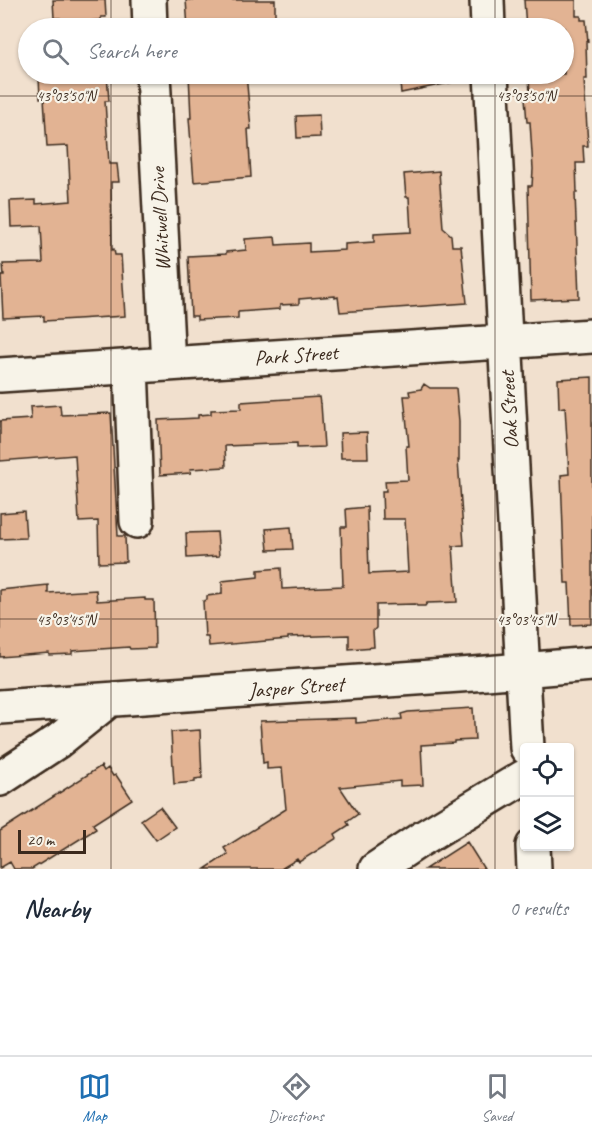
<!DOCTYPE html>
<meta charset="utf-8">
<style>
:root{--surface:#fff;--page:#f2f2f3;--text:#1f2937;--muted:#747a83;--line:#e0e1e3;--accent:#1f6fb2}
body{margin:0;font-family:Caveat,sans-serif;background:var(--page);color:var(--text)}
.controls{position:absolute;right:18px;bottom:18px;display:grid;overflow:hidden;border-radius:6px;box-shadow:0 2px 4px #0004}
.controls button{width:54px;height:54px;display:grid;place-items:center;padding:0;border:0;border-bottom:2px solid var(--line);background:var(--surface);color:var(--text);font:30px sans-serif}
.scale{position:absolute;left:18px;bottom:15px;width:68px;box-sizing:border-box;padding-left:6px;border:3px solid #3b2a1e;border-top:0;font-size:16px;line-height:21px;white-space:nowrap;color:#3b2a1e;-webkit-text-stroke:4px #f7f3e8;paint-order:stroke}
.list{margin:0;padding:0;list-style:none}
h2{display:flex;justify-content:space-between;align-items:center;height:78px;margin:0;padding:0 24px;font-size:26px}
h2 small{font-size:20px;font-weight:400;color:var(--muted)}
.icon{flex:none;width:33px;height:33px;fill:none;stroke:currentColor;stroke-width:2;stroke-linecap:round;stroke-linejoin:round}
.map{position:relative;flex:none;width:592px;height:869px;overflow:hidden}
.search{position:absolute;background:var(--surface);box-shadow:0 2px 4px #0004;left:18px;right:18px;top:18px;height:66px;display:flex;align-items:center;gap:15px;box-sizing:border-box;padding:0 21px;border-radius:33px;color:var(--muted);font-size:22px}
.sheet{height:186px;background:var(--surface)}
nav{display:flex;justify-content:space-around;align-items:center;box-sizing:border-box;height:84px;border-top:2px solid var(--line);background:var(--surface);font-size:16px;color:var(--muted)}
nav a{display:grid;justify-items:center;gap:3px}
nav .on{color:var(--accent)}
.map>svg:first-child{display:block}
.building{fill:#e2b393;stroke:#3b2a1e;stroke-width:1.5}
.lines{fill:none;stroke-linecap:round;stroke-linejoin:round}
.minor-casing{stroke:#3b2a1e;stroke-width:38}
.minor{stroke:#f7f3e8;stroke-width:33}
.ticks{fill:none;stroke:#3b2a1e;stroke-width:1.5;stroke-opacity:0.45}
.labels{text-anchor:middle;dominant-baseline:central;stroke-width:4.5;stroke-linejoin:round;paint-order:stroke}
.street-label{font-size:21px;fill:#3b2a1e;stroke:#f7f3e8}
.ticks-label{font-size:15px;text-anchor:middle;fill:#3b2a1e;stroke:#f7f3e8;stroke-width:4.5;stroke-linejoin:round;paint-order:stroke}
</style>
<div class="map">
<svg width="592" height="869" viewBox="0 0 592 869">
<rect width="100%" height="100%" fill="#f1e0ce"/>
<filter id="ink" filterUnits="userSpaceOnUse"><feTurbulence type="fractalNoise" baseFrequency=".0167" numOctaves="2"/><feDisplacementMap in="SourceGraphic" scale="12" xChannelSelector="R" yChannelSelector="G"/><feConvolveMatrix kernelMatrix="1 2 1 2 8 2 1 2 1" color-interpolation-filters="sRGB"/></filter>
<g filter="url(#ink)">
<path class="building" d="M 53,0 L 105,0 L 106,17 L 101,17 L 101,20 L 60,23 L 60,18 L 54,18 Z
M 186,0 L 275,0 L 275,18 L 240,19 L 241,28 L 188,28 Z
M 524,0 L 576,0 L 576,16 L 581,16 L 581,20 L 586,20 L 588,42 L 586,42 L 587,79 L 584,79 L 588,146 L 583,146 L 584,163 L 576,163 L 577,193 L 575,193 L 579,298 L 531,300 L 528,186 L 532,186 L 533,169 L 530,122 L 527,122 L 525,98 L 530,97 L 529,74 L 564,74 L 564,28 L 526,28 Z
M 107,74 L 109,101 L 105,101 L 109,164 L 117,164 L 119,182 L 111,182 L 112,250 L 114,249 L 115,255 L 121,255 L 125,316 L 44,321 L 44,316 L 3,318 L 1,276 L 4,276 L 3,264 L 43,263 L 41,226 L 11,227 L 10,201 L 36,200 L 36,204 L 71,201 L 68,146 L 47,147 L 44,98 L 40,98 L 39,77 Z
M 189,74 L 246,74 L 251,129 L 248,129 L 251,177 L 194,182 L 189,118 L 191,118 Z
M 399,74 L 453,74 L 454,82 L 401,93 Z
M 319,115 L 320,137 L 297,138 L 296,116 Z
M 439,171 L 443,228 L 451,235 L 452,246 L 461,246 L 467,303 L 340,312 L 338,297 L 335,298 L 335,296 L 299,299 L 299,304 L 280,305 L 280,309 L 238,312 L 238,318 L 197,320 L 197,316 L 191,316 L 188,256 L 226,254 L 226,252 L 246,250 L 245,239 L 275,237 L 276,245 L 309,243 L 309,252 L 345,250 L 345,244 L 374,242 L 374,234 L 411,232 L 409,197 L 406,197 L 404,174 Z
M 592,377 L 592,624 L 571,625 L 569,583 L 565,583 L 561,475 L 569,474 L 565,407 L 559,408 L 558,379 Z
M 424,384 L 430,388 L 456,388 L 459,421 L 459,460 L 458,460 L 464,545 L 453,546 L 457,602 L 427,603 L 425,606 L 417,606 L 415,604 L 376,605 L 376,628 L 373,631 L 374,647 L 349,649 L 349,635 L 288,637 L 288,639 L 209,646 L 208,637 L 205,637 L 203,601 L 207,600 L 207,596 L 222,594 L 222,581 L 258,577 L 258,570 L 281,568 L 282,589 L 343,586 L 341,527 L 347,527 L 346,509 L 367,507 L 369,574 L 408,572 L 405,519 L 383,519 L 382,491 L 386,491 L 385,481 L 408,480 L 406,446 L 409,446 L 404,396 L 410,396 L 409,391 L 421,389 Z
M 319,397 L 320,404 L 321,404 L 324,447 L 297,448 L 297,443 L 225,446 L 226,467 L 190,469 L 191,473 L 160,475 L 158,420 L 198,418 L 198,415 L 211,414 L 211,410 L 241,409 L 241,402 Z
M 60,405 L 61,415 L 111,413 L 118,536 L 125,536 L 126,562 L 99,563 L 98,521 L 79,522 L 75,455 L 0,461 L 0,421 L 31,419 L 30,407 Z
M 367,432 L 368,458 L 341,458 L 340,433 Z
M 24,511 L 26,538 L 0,539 L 0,513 Z
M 291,527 L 293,549 L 268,550 L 266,529 Z
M 217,532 L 219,556 L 187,558 L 186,533 Z
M 48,585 L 48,593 L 96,590 L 97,601 L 145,598 L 145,600 L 154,600 L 155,648 L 130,649 L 129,647 L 72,651 L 72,654 L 49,655 L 49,653 L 0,657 L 0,590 Z
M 473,708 L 475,740 L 454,741 L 454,743 L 421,745 L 423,785 L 400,786 L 400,781 L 340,787 L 358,814 L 347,822 L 349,825 L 335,834 L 337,838 L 299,862 L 297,859 L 281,869 L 205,869 L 228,854 L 224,848 L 286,809 L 282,768 L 267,769 L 267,762 L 263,763 L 260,721 L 356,718 L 356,723 L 402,719 L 401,714 L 408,712 Z
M 200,730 L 202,778 L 195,779 L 195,782 L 174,784 L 171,732 Z
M 101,766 L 104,771 L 108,768 L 113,776 L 116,775 L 132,799 L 93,824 L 96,829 L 32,869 L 14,869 L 10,862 L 0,868 L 0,831 Z
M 160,807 L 175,827 L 156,840 L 141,820 Z
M 467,842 L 484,869 L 425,869 Z"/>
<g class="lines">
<defs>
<path id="minor" d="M 149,0 L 150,28
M 487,0 L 488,28
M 153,74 L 168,364
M 491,74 L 527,748
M 131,366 L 137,521
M 0,375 L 592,336
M 0,707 L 474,674 L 592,664
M 0,779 L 58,741 L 109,700
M 533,846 L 534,869
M 376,869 L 418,841 L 524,777"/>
</defs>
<use href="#minor" class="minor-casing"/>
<use href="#minor" class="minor"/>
</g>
</g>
<path class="ticks" d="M 111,0 L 111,28M 495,0 L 495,28M 111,74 L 111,869M 495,74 L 495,869M 0,96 L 592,96M 0,619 L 592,619"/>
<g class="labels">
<g class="street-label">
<text transform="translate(160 219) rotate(-93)">Whitwell Drive</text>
<text transform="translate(296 355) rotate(-4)">Park Street</text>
<text transform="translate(509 410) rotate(-93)">Oak Street</text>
<text transform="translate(296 687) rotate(-4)">Jasper Street</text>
</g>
</g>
<g class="ticks-label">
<text x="66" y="101">43°03'50"N</text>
<text x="526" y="101">43°03'50"N</text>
<text x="66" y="625">43°03'45"N</text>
<text x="526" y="625">43°03'45"N</text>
</g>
</svg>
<div class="controls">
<button><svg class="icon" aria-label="locate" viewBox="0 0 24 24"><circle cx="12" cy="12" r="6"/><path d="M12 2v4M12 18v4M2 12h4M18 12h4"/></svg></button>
<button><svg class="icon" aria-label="layers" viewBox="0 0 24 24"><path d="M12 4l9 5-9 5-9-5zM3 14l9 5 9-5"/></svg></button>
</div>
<div class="scale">20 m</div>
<div class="search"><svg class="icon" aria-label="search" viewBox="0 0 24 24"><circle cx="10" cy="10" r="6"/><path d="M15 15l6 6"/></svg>Search here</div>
</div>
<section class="sheet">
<h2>Nearby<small>0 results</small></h2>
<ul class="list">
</ul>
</section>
<nav>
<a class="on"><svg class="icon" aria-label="map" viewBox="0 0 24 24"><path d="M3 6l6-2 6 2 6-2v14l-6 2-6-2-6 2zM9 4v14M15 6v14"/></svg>Map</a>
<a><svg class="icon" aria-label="directions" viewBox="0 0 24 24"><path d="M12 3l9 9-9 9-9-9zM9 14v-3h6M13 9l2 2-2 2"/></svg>Directions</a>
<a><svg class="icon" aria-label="saved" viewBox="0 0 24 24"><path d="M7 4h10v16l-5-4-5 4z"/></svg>Saved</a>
</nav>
